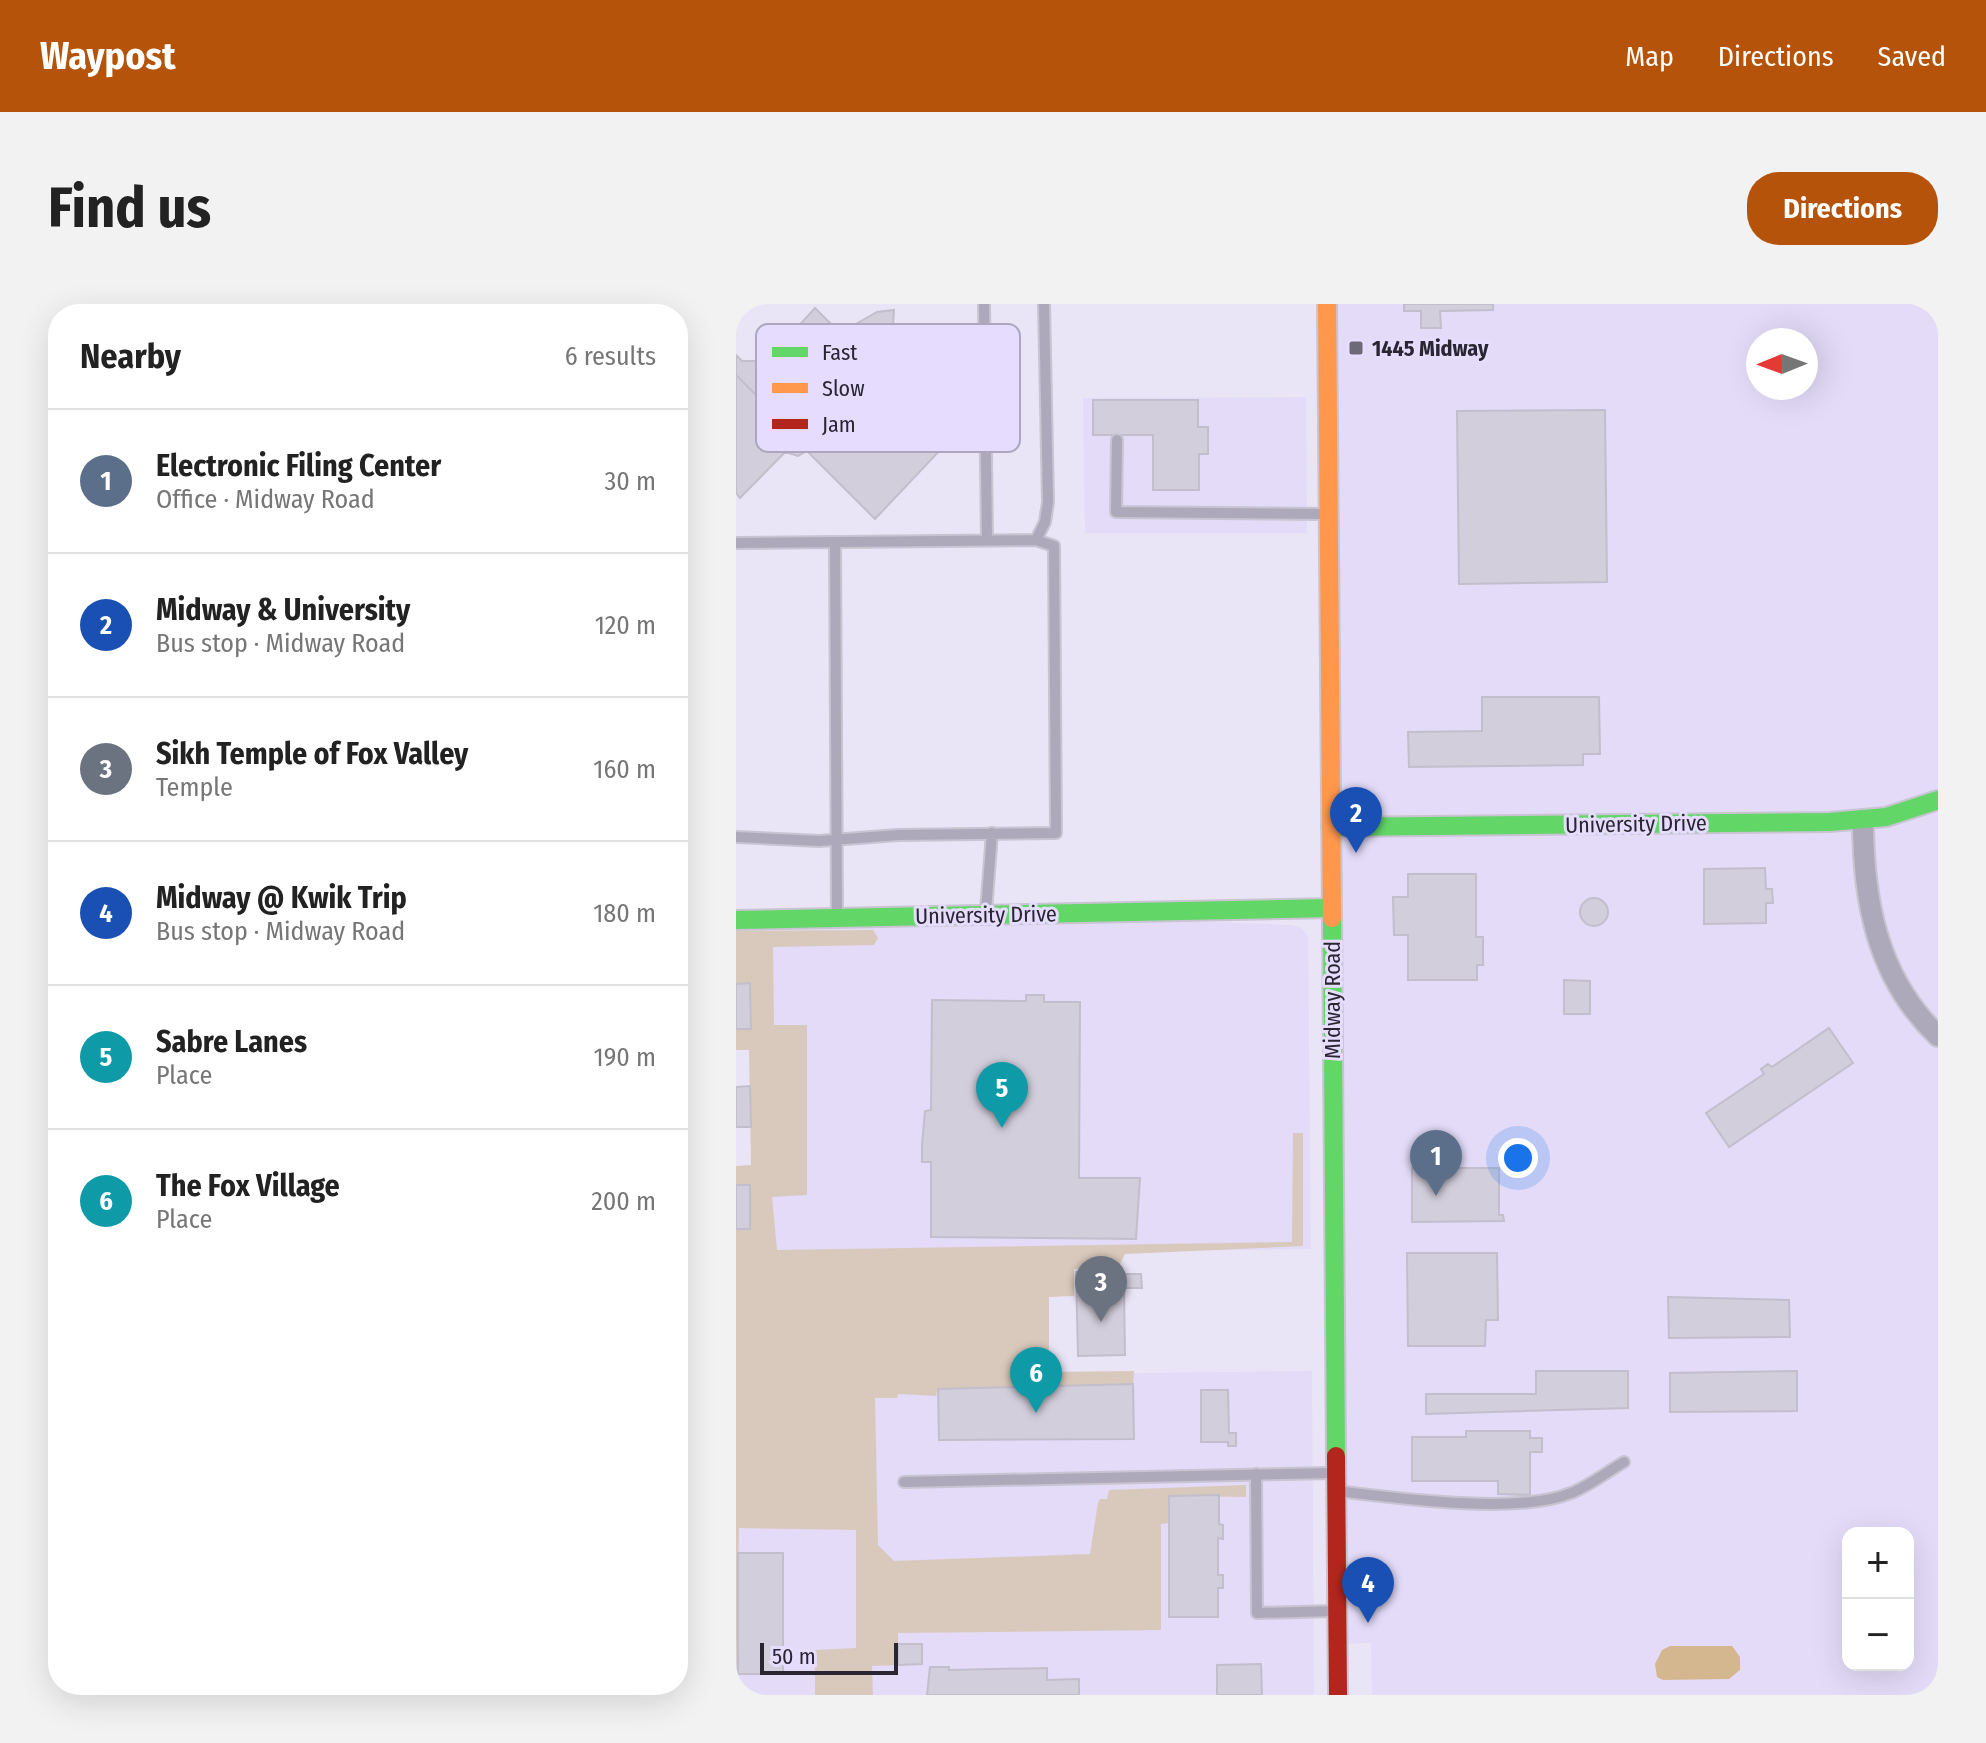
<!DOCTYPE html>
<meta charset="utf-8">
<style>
:root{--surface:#fff;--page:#f2f2f2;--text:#222;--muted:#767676;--line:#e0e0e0;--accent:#b45309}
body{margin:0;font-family:"Fira Sans Condensed",sans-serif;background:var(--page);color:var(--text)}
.controls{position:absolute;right:24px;bottom:24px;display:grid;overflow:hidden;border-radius:16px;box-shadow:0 8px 32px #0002}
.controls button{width:72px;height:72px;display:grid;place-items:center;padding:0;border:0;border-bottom:2px solid var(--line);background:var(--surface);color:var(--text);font:40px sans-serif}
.compass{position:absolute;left:1010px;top:24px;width:72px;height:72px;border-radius:50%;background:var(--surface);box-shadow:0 8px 32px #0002;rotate:269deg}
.scale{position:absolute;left:24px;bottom:20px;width:138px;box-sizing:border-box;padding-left:8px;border:4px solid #292632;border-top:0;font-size:22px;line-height:28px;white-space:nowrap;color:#292632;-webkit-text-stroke:6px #e6ddfe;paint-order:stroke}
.you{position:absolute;left:782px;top:854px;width:28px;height:28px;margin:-20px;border:6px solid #fff;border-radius:50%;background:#1a73e8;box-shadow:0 0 0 12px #1a73e833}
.badge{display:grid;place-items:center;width:52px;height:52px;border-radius:50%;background:var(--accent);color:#fff;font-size:26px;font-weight:700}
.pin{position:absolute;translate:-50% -66px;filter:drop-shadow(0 2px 4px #0008)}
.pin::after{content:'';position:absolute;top:42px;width:28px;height:24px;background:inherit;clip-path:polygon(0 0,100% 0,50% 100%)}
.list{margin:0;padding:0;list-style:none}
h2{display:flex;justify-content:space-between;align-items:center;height:104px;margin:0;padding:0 32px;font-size:34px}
h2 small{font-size:26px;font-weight:400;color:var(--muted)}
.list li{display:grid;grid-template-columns:52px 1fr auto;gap:24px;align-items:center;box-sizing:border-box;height:144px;padding:0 32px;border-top:2px solid var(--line)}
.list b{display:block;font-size:30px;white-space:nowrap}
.list p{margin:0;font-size:26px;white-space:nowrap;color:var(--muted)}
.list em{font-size:26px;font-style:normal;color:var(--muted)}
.map{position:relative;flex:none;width:1202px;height:1391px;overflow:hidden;border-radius:32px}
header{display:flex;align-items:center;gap:48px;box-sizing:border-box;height:112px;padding:0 40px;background:var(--accent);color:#fff}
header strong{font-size:38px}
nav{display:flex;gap:44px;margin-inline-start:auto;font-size:28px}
.intro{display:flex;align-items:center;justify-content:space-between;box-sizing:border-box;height:192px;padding:0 48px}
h1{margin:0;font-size:56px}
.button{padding:20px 36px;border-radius:32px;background:var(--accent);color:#fff;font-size:28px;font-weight:700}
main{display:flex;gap:48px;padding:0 48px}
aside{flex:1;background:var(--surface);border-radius:32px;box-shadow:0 8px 32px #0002}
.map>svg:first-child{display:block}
.built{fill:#e3dbf8;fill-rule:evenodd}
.green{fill:#d9c9bc}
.water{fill:#d5b78f}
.building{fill:#d2cedc;stroke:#c2becc;stroke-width:2}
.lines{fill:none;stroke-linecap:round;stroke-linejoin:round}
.lane-casing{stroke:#c8c4d1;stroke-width:14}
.street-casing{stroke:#c8c4d1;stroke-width:24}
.fast-casing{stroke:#c8c4d1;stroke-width:22}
.slow-casing{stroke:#c8c4d1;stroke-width:22}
.jam-casing{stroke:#c8c4d1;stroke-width:22}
.lane{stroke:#aea9ba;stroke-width:10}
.street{stroke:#aea9ba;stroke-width:20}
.fast{stroke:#63d668;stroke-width:18}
.slow{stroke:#ff974d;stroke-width:18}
.jam{stroke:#b3261e;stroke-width:18}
.poi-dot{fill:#6d6977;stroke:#e6ddfe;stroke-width:3}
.labels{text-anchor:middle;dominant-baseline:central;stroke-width:6;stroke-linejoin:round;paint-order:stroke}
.poi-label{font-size:22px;font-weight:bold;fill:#292632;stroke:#e6ddfe;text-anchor:start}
.street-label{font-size:22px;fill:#292632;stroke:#e6ddfe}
.key{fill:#e6ddfe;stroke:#ada6c1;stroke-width:2}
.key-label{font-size:22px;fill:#292632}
</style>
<header>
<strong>Waypost</strong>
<nav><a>Map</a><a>Directions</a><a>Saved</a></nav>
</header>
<div class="intro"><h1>Find us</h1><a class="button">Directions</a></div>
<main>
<aside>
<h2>Nearby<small>6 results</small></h2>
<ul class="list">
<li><span class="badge" style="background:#5c6f8a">1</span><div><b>Electronic Filing Center</b><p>Office · Midway Road</p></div><em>30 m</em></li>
<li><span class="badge" style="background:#1a4fb4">2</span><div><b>Midway &amp; University</b><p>Bus stop · Midway Road</p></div><em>120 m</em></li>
<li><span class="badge" style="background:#6b7280">3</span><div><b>Sikh Temple of Fox Valley</b><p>Temple</p></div><em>160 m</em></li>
<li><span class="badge" style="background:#1a4fb4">4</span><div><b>Midway @ Kwik Trip</b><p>Bus stop · Midway Road</p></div><em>180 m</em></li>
<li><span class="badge" style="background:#0f9aa8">5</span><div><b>Sabre Lanes</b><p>Place</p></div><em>190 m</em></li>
<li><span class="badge" style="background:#0f9aa8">6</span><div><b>The Fox Village</b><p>Place</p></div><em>200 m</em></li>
</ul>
</aside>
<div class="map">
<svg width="1202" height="1391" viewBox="0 0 1202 1391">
<rect width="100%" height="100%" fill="#eae5f6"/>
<path class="built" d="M 591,0 L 1202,0 L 1202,1391 L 636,1391 L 635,1339 L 601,1340 ZM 1022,36 L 1070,36 L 1070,84 L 1022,84 ZM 1112,1229 L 1172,1229 L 1172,1361 L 1112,1361 Z
M 570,93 L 571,229 L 349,229 L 347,94 Z
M 446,617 L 556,621 L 565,624 L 572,632 L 575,945 L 31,953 L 26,627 Z
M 576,1067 L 578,1391 L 0,1391 L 0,1125 L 124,1072 Z"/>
<path class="green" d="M 137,626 L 142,634 L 138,641 L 37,643 L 38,721 L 71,721 L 71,891 L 36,893 L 41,946 L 556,938 L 557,829 L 567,829 L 567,942 L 389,950 L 383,962 L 338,965 L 338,992 L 313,993 L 313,1068 L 398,1067 L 397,1080 L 201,1085 L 200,1092 L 162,1090 L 161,1094 L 139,1094 L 142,1241 L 158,1257 L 354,1250 L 362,1199 L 364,1195 L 371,1195 L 373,1186 L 510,1181 L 510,1193 L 433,1192 L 433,1219 L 425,1220 L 425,1326 L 162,1329 L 162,1361 L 136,1362 L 137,1391 L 79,1391 L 79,1346 L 120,1344 L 120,1226 L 3,1224 L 0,1391 L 0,925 L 14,924 L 14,881 L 0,881 L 0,862 L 15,861 L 13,746 L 0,746 L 0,725 L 15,724 L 14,680 L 0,680 L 0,627 Z"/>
<path class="water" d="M 934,1342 L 996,1342 L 1004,1353 L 1004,1366 L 993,1375 L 927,1376 L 921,1373 L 919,1360 L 926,1346 Z"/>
<path class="building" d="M 668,0 L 757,0 L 757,6 L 704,7 L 705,24 L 685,24 L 685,7 L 668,7 Z
M 79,4 L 104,29 L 141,8 L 158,6 L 155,54 L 225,124 L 139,215 L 71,147 L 62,152 L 49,148 L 63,134 L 0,71 L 0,51 L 6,57 L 48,57 L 58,27 Z
M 0,71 L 63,134 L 4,194 L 0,189 Z
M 357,96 L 462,96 L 462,123 L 472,123 L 472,150 L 463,150 L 463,186 L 417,186 L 417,131 L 357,131 Z
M 869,106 L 871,278 L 723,280 L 721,107 Z
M 746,393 L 863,393 L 864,450 L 847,450 L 847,461 L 673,463 L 672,428 L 746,427 Z
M 1029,564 L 1030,585 L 1036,585 L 1037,599 L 1030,599 L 1030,619 L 968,620 L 968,565 Z
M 672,570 L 740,570 L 740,633 L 747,633 L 747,661 L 741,661 L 741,676 L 672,676 L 672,631 L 658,631 L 657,593 L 672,593 Z
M844 608a14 14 0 1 1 28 0a14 14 0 1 1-28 0Z
M 828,676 L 854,677 L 854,710 L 828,710 Z
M 14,679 L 15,725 L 0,725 L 0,680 Z
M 290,691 L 308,691 L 308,698 L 344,698 L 343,874 L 404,874 L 400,935 L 195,933 L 195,858 L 186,858 L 186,841 L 189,807 L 195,806 L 196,696 L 290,697 Z
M 1093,724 L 1117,759 L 993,843 L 970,809 L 1028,770 L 1025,765 L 1032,760 L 1036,763 Z
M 14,782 L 15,823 L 0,823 L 0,783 Z
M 676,864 L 763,864 L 763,911 L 767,911 L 768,917 L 676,918 Z
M 0,881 L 14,881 L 14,925 L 0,925 Z
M 671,949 L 761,949 L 762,1016 L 750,1016 L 749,1042 L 672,1042 Z
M 387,967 L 387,970 L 405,970 L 406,984 L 388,984 L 389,1051 L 342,1052 L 340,968 Z
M 932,993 L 1053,996 L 1054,1033 L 933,1034 Z
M 800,1067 L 892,1067 L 892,1104 L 690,1110 L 690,1090 L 800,1090 Z
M 1061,1067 L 1061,1107 L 934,1108 L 934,1069 Z
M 397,1080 L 398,1135 L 203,1136 L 202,1085 Z
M 465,1086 L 492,1086 L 493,1129 L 500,1129 L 500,1142 L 492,1142 L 492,1138 L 465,1138 Z
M 730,1127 L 794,1127 L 794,1134 L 806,1134 L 806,1148 L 794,1148 L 794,1191 L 762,1190 L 762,1177 L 676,1177 L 676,1133 L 730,1133 Z
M 483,1191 L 483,1220 L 487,1221 L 487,1235 L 482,1234 L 482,1271 L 487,1271 L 487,1284 L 482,1284 L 482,1313 L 433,1313 L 433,1192 Z
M 2,1249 L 47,1249 L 47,1370 L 2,1370 Z
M 162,1340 L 186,1340 L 186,1360 L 162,1361 Z
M 525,1360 L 526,1391 L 481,1391 L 481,1361 Z
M 194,1363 L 213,1363 L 213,1366 L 311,1364 L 311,1376 L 343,1375 L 343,1391 L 191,1391 Z"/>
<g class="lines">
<defs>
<path id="lane" d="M 248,0 L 251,236
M 381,136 L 380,208 L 590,210
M 300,236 L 309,218 L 312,198 L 308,0
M 99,238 L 101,612
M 0,239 L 300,236 L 318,242 L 320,529 L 162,531 L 83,537 L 0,533
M 250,607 L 256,529
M 520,1170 L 521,1309 L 599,1307
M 168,1178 L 597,1169
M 601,1187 C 660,1194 782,1211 835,1189 C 853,1182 871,1168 888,1158"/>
<path id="street" d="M 1127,516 C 1127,596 1141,674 1202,732"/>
<path id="fast" d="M 595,523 L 1094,518 L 1150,513 L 1202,496
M 596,614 L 600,1152
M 0,616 L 596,604"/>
<path id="slow" d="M 591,0 L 596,614"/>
<path id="jam" d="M 600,1152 L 602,1391"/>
</defs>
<use href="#lane" class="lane-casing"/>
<use href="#street" class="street-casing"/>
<use href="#fast" class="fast-casing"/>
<use href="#slow" class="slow-casing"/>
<use href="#jam" class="jam-casing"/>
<use href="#lane" class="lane"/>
<use href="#street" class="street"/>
<use href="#fast" class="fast"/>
<use href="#slow" class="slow"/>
<use href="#jam" class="jam"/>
</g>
<rect class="poi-dot" x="612" y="36" width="16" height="16" rx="4"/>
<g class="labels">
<g class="poi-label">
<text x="636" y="44">1445 Midway</text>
</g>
<g class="street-label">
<text transform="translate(900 520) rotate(-1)">University Drive</text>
<text transform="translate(250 611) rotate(-1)">University Drive</text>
<text transform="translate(596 696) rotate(-90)">Midway Road</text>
</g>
</g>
<rect x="20" y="20" width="264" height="128" rx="12" class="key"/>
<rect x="36" y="43" width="36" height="10" fill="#63d668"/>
<rect x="36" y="79" width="36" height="10" fill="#ff974d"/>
<rect x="36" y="115" width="36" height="10" fill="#b3261e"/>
<g class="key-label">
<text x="86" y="56">Fast</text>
<text x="86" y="92">Slow</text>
<text x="86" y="128">Jam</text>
</g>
</svg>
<div class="controls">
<button>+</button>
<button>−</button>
</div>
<svg class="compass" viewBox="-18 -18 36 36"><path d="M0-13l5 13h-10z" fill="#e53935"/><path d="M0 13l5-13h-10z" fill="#767676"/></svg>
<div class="scale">50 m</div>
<div class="you"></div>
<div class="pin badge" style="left:700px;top:892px;background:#5c6f8a">1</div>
<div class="pin badge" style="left:620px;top:549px;background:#1a4fb4">2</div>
<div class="pin badge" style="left:365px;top:1018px;background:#6b7280">3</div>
<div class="pin badge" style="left:632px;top:1319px;background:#1a4fb4">4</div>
<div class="pin badge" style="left:266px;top:824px;background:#0f9aa8">5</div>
<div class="pin badge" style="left:300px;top:1109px;background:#0f9aa8">6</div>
</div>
</main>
